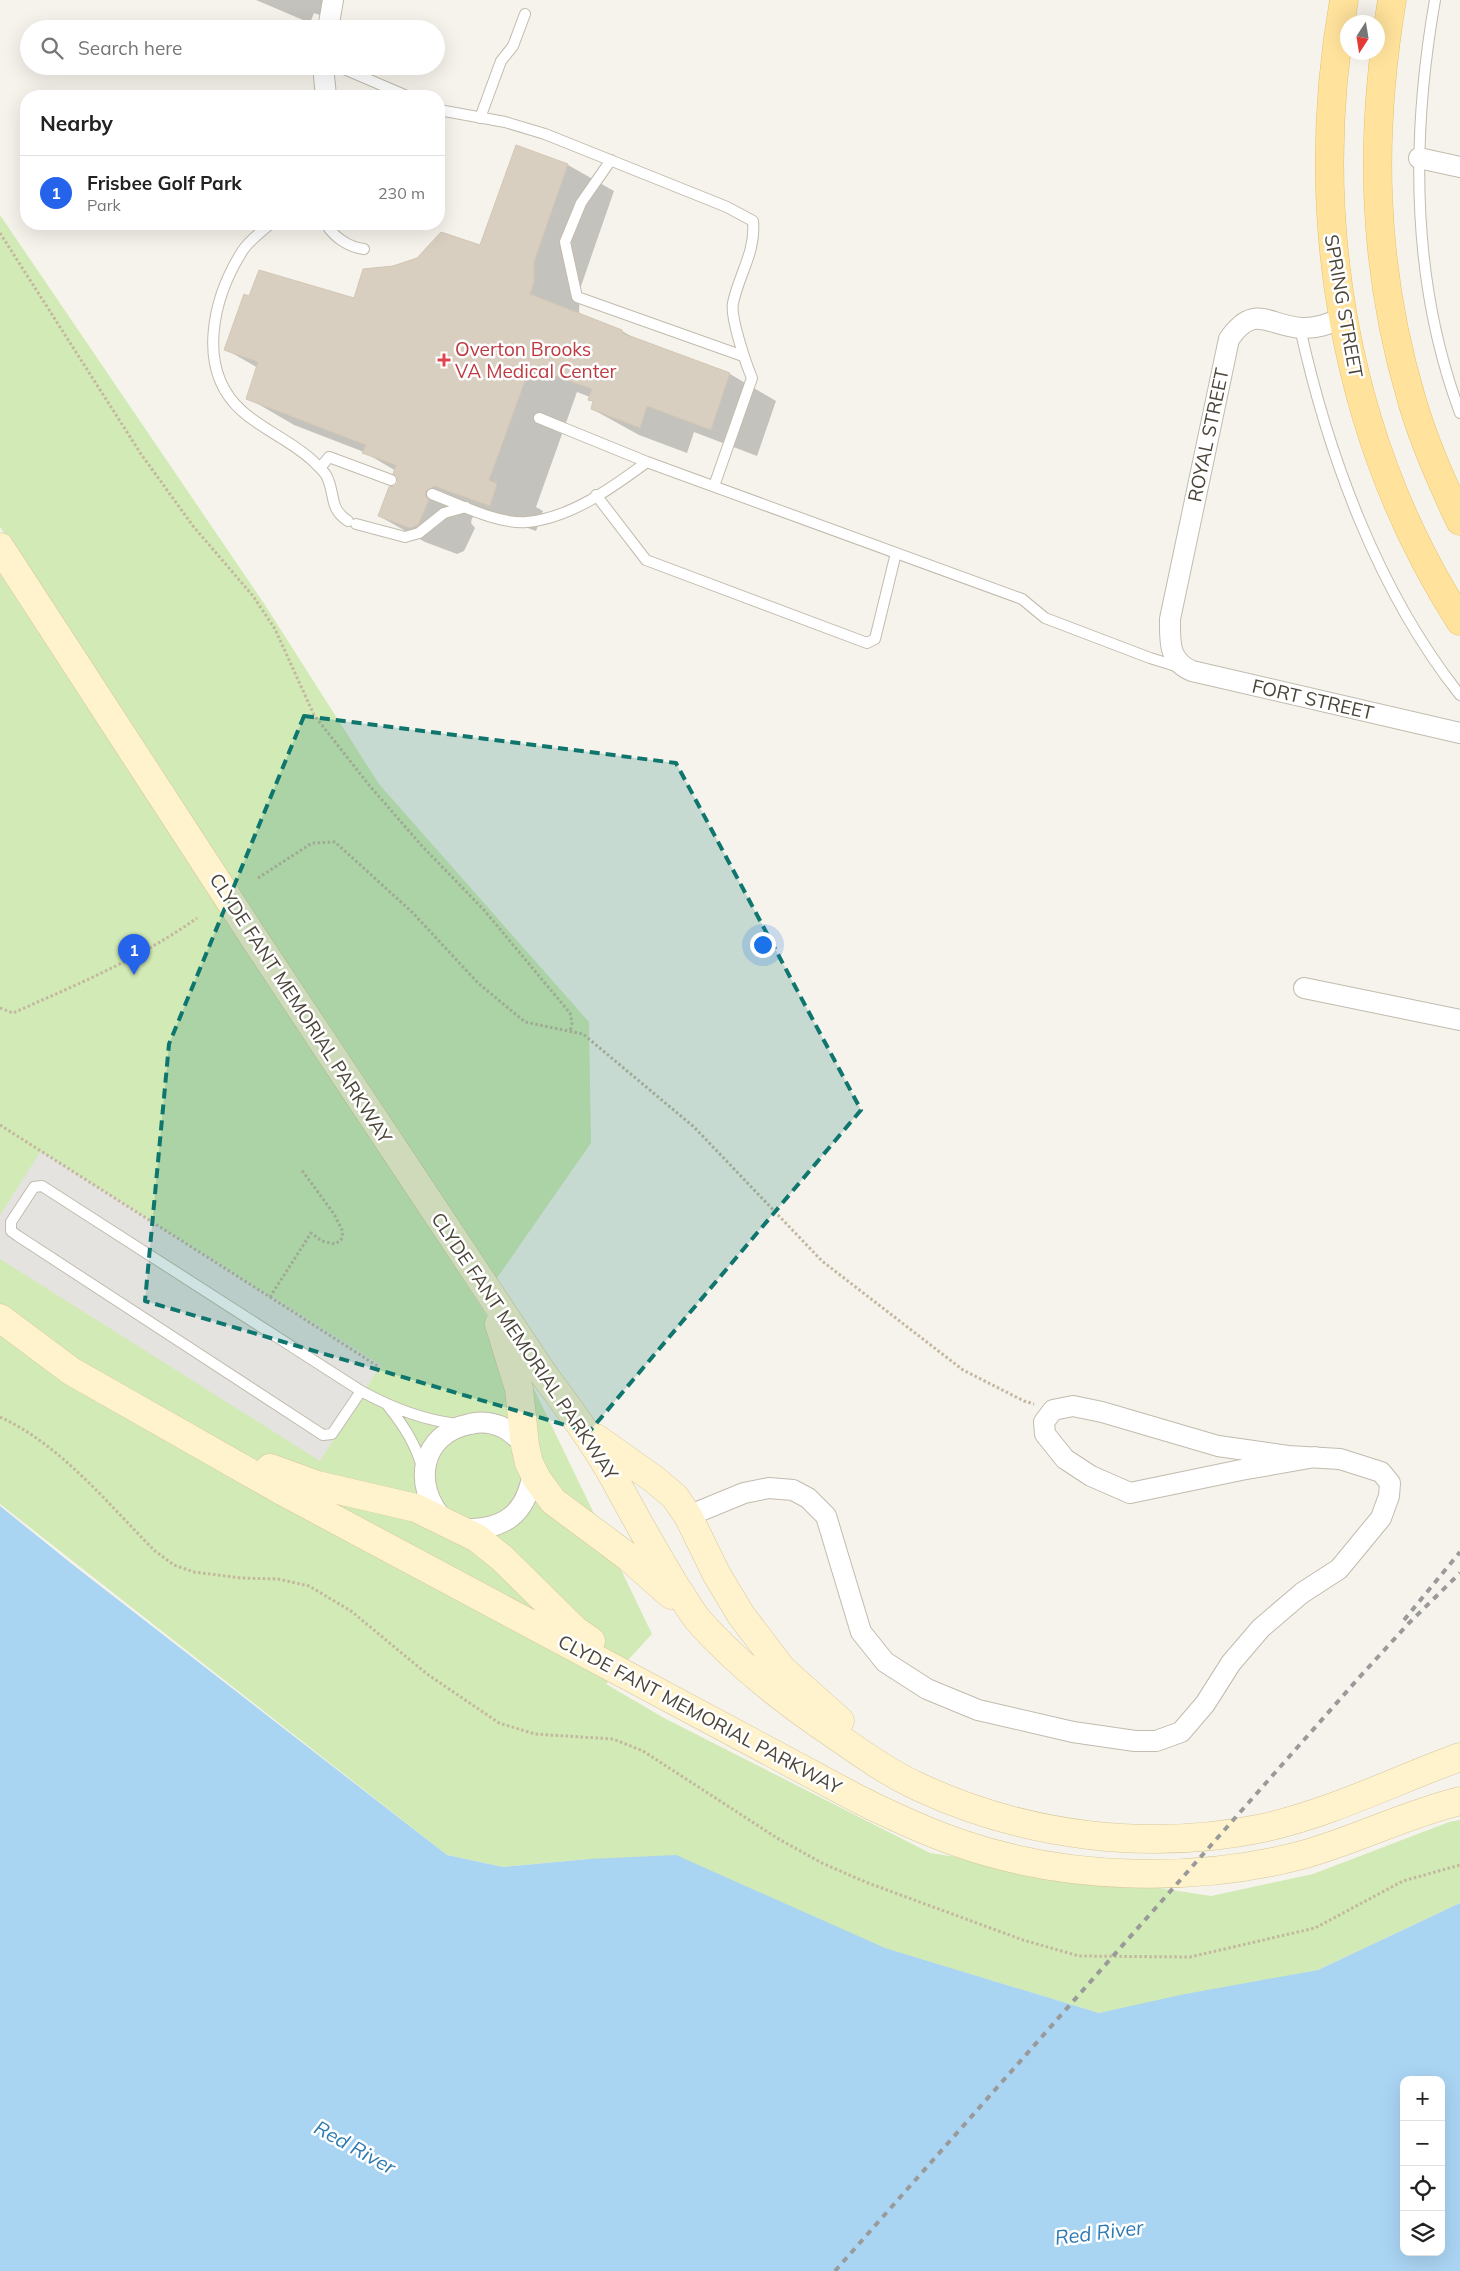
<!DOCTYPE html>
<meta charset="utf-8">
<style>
:root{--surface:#fff;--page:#f2f2f2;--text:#222;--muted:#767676;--line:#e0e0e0;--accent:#2563eb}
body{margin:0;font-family:Mulish,sans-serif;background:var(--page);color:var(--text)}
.controls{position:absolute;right:15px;bottom:15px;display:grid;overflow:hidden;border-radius:10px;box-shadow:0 5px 20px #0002}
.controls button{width:45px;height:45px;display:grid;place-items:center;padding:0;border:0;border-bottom:1px solid var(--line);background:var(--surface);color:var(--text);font:25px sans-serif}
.compass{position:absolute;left:1340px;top:15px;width:45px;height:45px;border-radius:50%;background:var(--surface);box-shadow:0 5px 20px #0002;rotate:192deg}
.you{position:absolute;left:762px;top:944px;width:18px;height:18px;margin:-12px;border:4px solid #fff;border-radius:50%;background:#1a73e8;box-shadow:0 0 0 8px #1a73e833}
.badge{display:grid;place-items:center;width:32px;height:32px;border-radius:50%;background:var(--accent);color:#fff;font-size:16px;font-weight:700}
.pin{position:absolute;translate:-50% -41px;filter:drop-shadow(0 1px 2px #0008)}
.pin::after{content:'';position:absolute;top:26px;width:18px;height:15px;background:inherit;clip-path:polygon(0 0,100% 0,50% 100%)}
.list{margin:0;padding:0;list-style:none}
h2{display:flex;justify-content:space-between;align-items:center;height:65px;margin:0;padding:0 20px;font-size:21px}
h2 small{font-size:16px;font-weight:400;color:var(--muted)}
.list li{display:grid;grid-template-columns:32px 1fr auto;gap:15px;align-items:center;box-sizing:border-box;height:75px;padding:0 20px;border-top:1px solid var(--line)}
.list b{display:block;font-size:19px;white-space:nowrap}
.list p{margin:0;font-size:16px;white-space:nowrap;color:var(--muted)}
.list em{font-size:16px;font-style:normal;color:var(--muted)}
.icon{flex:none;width:28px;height:28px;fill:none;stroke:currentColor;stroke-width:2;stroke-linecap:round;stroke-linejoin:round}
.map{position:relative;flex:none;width:1460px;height:2271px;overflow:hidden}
.search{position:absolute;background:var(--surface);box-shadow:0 5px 20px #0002;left:20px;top:20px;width:425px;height:55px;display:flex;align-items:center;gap:12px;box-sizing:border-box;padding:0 18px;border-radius:28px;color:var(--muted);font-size:19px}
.panel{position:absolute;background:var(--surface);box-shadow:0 5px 20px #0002;left:20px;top:90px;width:425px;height:140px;border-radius:20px}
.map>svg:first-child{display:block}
.green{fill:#d2eab5}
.parking{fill:#e5e3e0}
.water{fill:#a9d4f2;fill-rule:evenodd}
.shadow{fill:#0003}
.building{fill:#d8cfc1;stroke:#d3c7b4}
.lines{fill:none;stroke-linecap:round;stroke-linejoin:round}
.service-casing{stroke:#c2bbae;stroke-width:12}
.minor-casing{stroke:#c2bbae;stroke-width:22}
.secondary-casing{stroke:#d6c79b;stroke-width:29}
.primary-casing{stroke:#e6c16a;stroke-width:29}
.path{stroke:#c4b79f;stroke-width:3;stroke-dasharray:2.5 2.5;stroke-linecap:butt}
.service{stroke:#fff;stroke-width:10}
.minor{stroke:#fff;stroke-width:20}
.secondary{stroke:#fff3cd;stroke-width:28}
.primary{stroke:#ffe39c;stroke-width:28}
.rail{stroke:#9a9a9a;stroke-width:4;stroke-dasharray:6 6;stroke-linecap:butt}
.marked{fill:#0f766e;fill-opacity:0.2;stroke:#0f766e;stroke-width:4;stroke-dasharray:10 6;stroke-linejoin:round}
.health-dot{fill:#e0444e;stroke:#fff;stroke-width:2}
.labels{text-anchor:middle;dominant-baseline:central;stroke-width:5;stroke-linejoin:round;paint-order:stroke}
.street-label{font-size:19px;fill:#4b4439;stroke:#fff}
.health-label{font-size:19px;fill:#be3a42;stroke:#fff;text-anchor:start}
.water-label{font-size:20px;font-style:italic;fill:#2e7ab2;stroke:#fff}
</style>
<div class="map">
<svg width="1460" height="2271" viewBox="0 0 1460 2271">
<rect width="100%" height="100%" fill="#f6f3ec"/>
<path class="green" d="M 0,215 L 265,605 L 379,784 L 589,1022 L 591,1143 L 488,1291 L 152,757 L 0,527 Z
M 0,562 L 534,1389 L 652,1634 L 606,1684 L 664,1718 L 930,1853 L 1211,1896 L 1313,1874 L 1449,1822 L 1460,1820 L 1460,1903 L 1318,1970 L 1099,2013 L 589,1859 L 503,1867 L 447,1855 L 0,1504 Z"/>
<path class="parking" d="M 41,1151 L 381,1365 L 320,1461 L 0,1259 L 0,1215 Z"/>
<path class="water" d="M 0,1506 L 72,1564 L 447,1855 L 503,1867 L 589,1859 L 676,1855 L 885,1948 L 1099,2013 L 1180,1995 L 1318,1970 L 1460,1903 L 1460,2271 L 0,2271 ZM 1404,2080 L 1441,2080 L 1441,2252 L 1404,2252 Z"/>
<path class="shadow" d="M 256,0 L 333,0 L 326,17 L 314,13 L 310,23 Z
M 517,147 L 568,165 L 614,191 L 580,289 L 579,314 L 622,331 L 636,339 L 730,374 L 776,401 L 757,456 L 694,432 L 687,453 L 639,435 L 592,409 L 594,402 L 590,397 L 577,392 L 536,507 L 543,511 L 536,531 L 482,511 L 472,518 L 471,523 L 475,528 L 464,551 L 457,554 L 425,542 L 379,516 L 399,482 L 396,471 L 364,452 L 294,425 L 248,398 L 258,368 L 225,349 L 355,300 L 393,267 L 481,247 Z"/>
<path class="building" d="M 516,145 L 568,164 L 534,262 L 534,282 L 530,294 L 622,330 L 622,333 L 730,373 L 711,430 L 647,406 L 640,428 L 591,409 L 593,401 L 588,400 L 592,389 L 530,367 L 489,480 L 497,484 L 490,506 L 434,486 L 426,491 L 425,495 L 429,500 L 418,525 L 410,528 L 378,516 L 389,487 L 395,486 L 398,482 L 397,476 L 393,474 L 396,465 L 362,453 L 366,445 L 246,399 L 258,362 L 224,350 L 244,294 L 249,296 L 259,270 L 354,298 L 363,269 L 393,266 L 417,258 L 441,232 L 480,245 Z"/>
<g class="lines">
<defs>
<path id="service" d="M 1435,0 C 1411,137 1411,281 1460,413
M 337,66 L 407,96
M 439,110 L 505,122 L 545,134 L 727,207 L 753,221 C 756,252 739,274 733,303 C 730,317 746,364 752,378 L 714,486
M 480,118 L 501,61 L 513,46 L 525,14
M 611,160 L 581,203 L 565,242 L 577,297 L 743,356
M 270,224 C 261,232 249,241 243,250 C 213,297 195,369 242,411 C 263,430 292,441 313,461 C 317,465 323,470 326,475 C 336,493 328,508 348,521
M 326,224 C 334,237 348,247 364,249
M 1300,328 C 1328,455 1378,592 1460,695
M 539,418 L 647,462 L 1022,599 L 1045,618 L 1150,658 L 1179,667
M 320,468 L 329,457 L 391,480
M 432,494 C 458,504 500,525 527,522 C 571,518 613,487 647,462
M 596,495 L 646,560 L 867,643 L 875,639 L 896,553
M 356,524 L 405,537 L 419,533 L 444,513 L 466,507
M 361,1391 L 332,1434 L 323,1435 L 18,1236 L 11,1231 L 11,1222 L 34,1187 L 42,1186 L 361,1391 C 392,1408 422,1420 457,1424
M 388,1406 C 404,1426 415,1443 422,1467"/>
<path id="minor" d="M 328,29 L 333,0
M 323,66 L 326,96
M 1419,158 L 1460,167
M 1342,318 C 1329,324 1316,329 1301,328 C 1267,325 1254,303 1229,339 L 1170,619 C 1170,641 1168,661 1192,671 L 1460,733
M 1304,988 L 1460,1020
M 688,1516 L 744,1493 L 769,1488 L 793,1490 L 808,1498 L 826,1516 L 861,1632 L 885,1662 L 927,1689 L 978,1710 L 1073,1732 L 1135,1741 L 1156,1741 L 1181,1732 L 1205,1704 L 1231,1663 L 1261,1628 L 1302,1593 L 1339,1569 L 1381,1518 L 1389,1496 L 1390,1483 L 1381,1472 L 1340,1459 L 1288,1456 L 1218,1446 L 1102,1412 L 1073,1406 L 1053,1410 L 1044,1422 L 1045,1434 L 1065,1459 L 1091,1476 L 1130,1493 L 1241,1470 L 1315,1457
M 444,1520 C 411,1486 421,1433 470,1424 C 481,1421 494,1423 504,1428 C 512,1432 518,1439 525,1445
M 460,1529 C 503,1531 527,1515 533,1471"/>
<path id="secondary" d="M 0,547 L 250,932 L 544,1375 C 569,1408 594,1442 614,1478 C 634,1515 654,1551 676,1587 C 683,1597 690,1610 698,1620 C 734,1661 778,1696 823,1727 C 854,1748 884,1771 919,1787 C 1024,1836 1148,1852 1263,1828 C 1331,1813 1394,1781 1460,1757
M 0,1318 L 71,1371 L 284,1492 L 858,1799 C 892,1816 926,1832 962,1844 C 1067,1880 1196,1883 1302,1855 C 1356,1840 1406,1814 1460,1801
M 499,1324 L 519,1389 L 525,1445 L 529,1463 L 537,1479 L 553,1501 L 627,1556 L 671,1595
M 596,1438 L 655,1480 L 675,1497 L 688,1516 L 717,1575 L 741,1615 L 782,1669 L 840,1721
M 270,1468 L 317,1485 L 416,1508 L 477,1538 L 502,1558 L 575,1630 L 591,1641"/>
<path id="primary" d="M 1344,0 C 1306,214 1343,437 1460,621
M 1392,0 C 1369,137 1372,267 1412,401 C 1424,442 1442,482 1460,521"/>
</defs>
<use href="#service" class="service-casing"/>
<use href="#minor" class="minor-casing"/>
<use href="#secondary" class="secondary-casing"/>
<use href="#primary" class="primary-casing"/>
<path class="path" d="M 0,233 L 141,454 L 193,526 L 253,596 L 275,629 L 314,715 L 369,785 L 422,846 L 484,910 L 570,1013 L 572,1023 L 570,1032
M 258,878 L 312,843 L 335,842 L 412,912 L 478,983 L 525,1022 L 583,1034 L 694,1127 L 822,1261 L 963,1370 L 1024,1401 L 1034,1404
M 0,1008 L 13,1013 C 76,985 141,958 197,918
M 0,1125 L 270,1297 L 311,1233 L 322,1241 L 335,1244 L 341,1240 L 343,1232 L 334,1214 L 301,1169
M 270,1297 L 379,1367
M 0,1417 C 61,1445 108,1504 155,1551 L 174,1565 L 194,1572 L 241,1578 L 278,1579 L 309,1586 L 351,1611 L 427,1674 L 499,1723 L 535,1734 L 613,1739 L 643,1751 L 777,1838 L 822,1863 L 868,1883 L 1023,1940 L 1079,1956 L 1190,1957 L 1315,1928 L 1403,1881 L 1460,1865"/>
<use href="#service" class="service"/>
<use href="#minor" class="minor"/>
<use href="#secondary" class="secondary"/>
<use href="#primary" class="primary"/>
<path class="rail" d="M 1404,1620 L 1460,1552
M 835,2271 L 1356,1681 L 1408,1624 L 1460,1573"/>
</g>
<path class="marked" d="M 304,716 L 676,763 L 861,1110 L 589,1432 L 145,1301 L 169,1044 Z"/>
<path class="health-dot" d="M441.5 352.5h5v5h5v5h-5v5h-5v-5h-5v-5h5z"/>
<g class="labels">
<g class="street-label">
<text transform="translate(1344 306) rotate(80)">SPRING STREET</text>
<text transform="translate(1208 435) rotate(-78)">ROYAL STREET</text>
<text transform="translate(1313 699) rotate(13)">FORT STREET</text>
<text transform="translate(301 1008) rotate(57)">CLYDE FANT MEMORIAL PARKWAY</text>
<text transform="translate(525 1346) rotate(56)">CLYDE FANT MEMORIAL PARKWAY</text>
<text transform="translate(700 1714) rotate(28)">CLYDE FANT MEMORIAL PARKWAY</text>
</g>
<g class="health-label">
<text x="455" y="349">Overton Brooks<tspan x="455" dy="22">VA Medical Center</tspan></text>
</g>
<g class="water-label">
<text transform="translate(355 2147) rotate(29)">Red River</text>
<text transform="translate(1099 2232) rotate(-7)">Red River</text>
</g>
</g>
</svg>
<div class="controls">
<button>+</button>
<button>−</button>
<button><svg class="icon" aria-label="locate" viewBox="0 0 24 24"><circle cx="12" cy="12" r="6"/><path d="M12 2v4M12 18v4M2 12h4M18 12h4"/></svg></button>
<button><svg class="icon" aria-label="layers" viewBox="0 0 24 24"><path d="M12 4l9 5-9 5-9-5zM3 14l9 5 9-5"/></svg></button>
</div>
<svg class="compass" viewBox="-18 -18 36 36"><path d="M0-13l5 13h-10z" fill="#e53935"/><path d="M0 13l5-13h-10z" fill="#767676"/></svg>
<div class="you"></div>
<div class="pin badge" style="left:134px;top:975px">1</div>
<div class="search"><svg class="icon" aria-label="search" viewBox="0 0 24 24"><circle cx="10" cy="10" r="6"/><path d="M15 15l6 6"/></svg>Search here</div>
<section class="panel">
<h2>Nearby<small></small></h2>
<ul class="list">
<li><span class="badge">1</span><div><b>Frisbee Golf Park</b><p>Park</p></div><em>230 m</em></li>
</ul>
</section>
</div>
